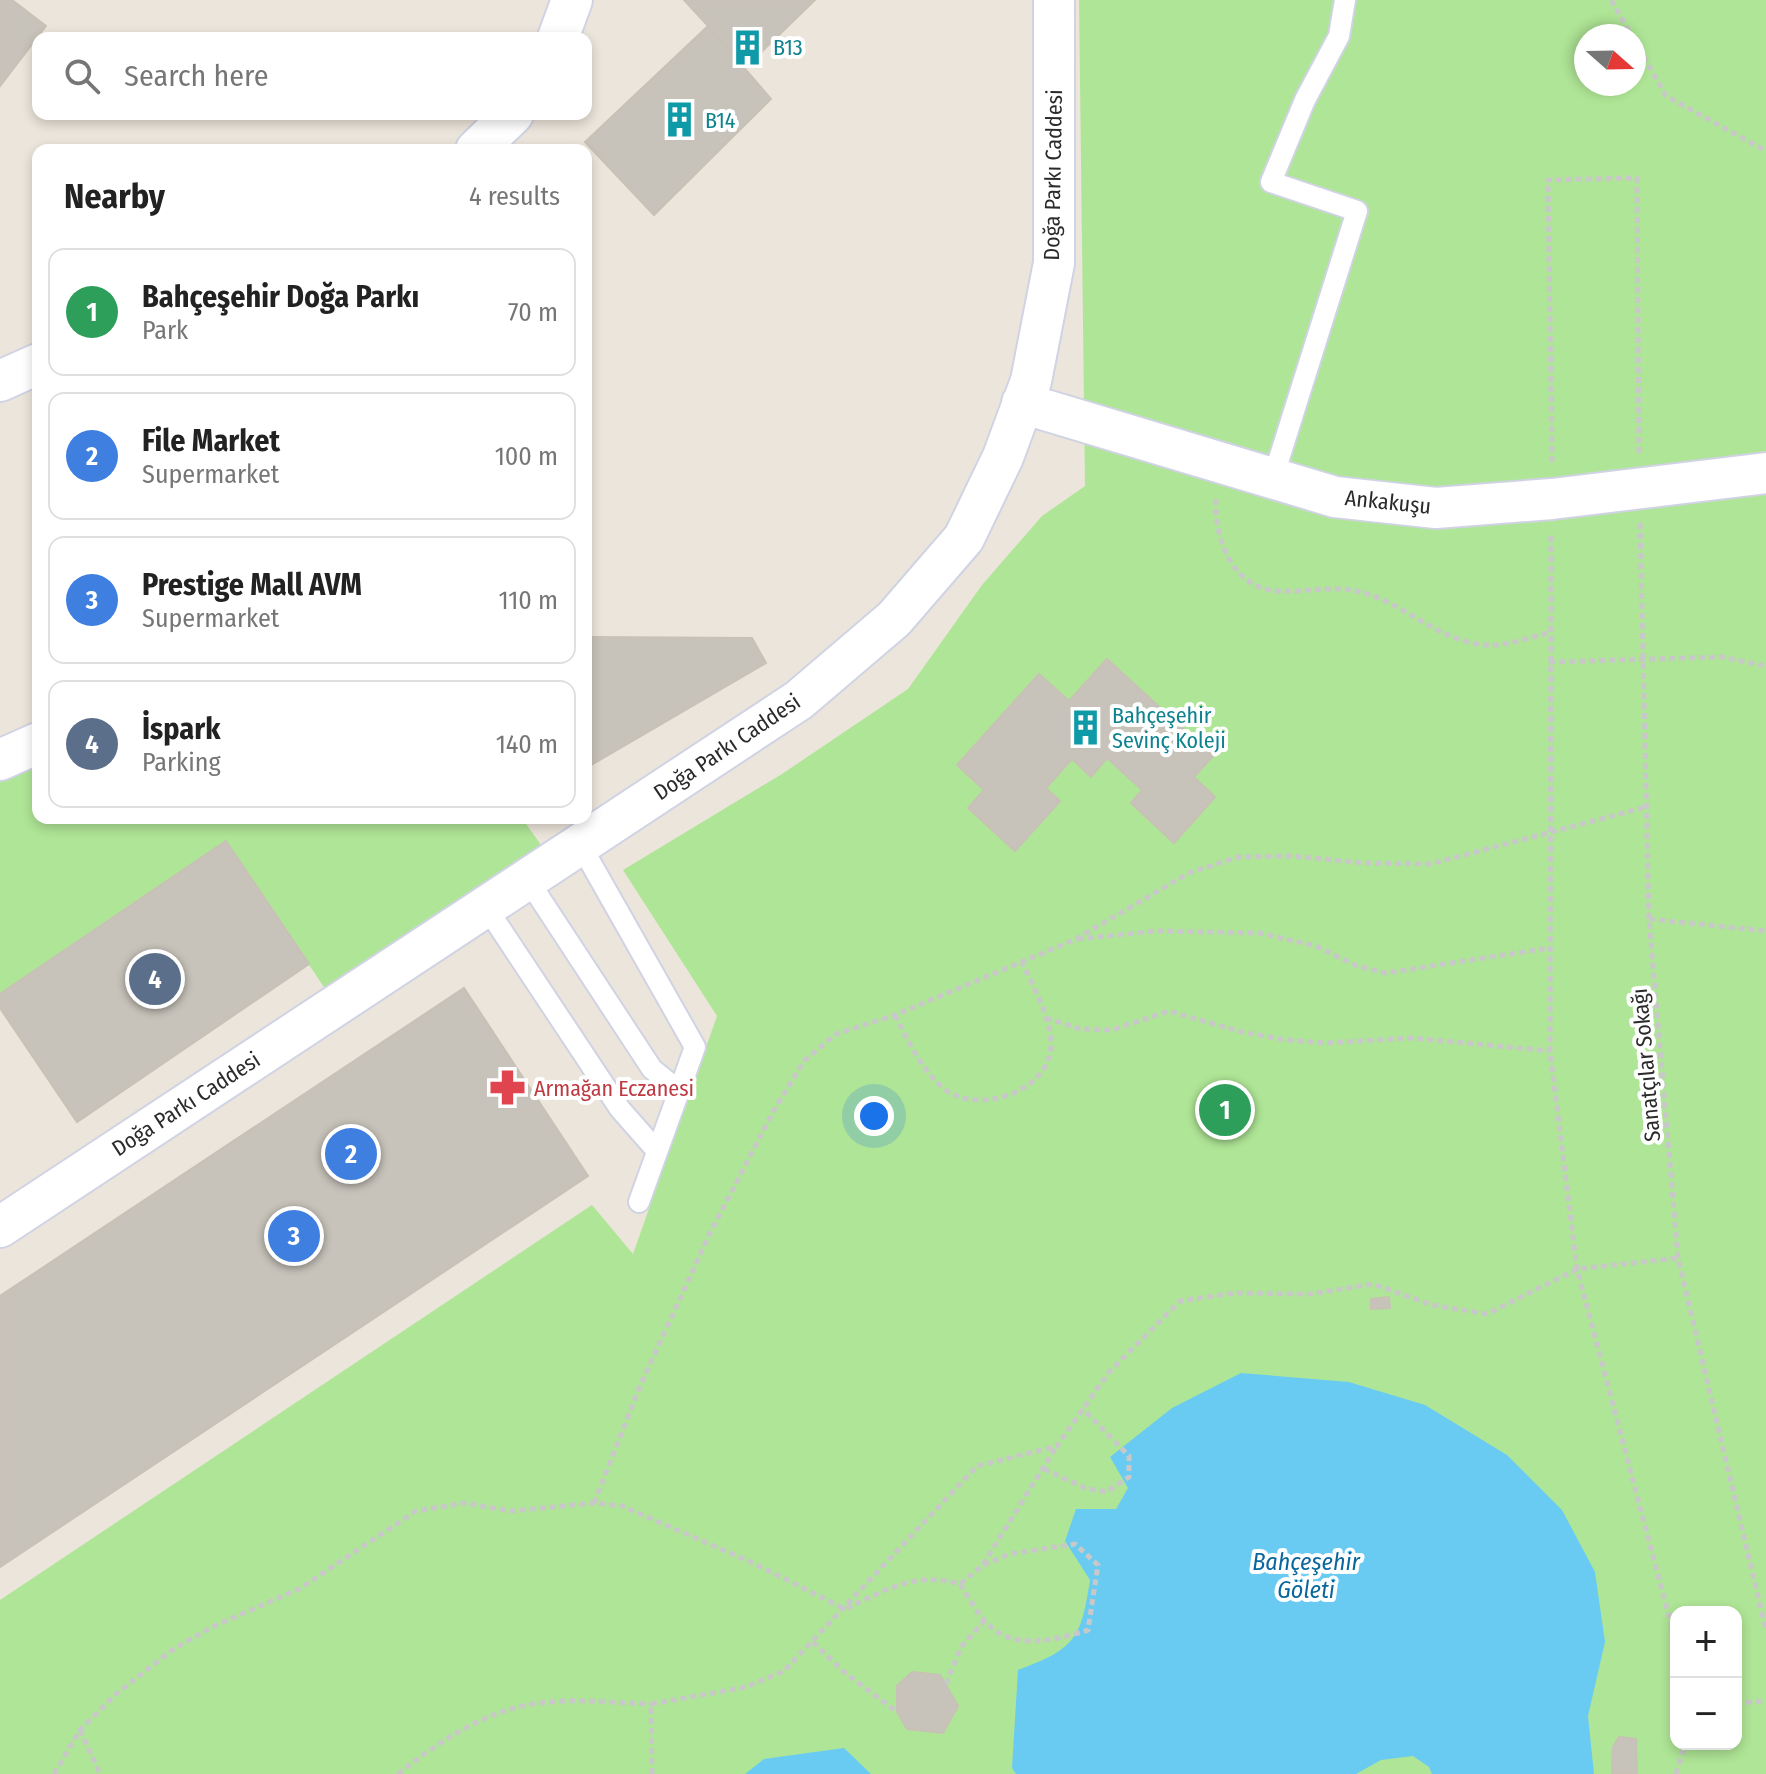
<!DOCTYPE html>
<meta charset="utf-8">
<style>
:root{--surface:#fff;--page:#f6f6f6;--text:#222;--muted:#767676;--line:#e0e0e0;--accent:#0b8043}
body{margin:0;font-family:"Fira Sans Condensed",sans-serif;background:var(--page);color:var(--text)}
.controls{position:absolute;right:24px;bottom:24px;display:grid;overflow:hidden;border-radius:16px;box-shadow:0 4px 12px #0003}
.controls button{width:72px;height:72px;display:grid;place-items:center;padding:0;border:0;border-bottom:2px solid var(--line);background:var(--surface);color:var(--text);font:40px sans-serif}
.compass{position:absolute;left:1574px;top:24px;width:72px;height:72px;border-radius:50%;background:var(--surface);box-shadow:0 4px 12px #0003;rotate:110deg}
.you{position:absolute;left:874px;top:1116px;width:28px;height:28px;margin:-20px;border:6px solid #fff;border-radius:50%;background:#1a73e8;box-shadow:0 0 0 12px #1a73e833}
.badge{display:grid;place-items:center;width:52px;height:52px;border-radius:50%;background:var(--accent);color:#fff;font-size:26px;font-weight:700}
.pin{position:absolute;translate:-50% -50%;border:4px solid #fff;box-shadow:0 2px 8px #0006}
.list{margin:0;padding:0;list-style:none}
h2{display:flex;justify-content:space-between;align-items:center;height:104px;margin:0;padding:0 32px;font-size:34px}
h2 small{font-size:26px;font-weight:400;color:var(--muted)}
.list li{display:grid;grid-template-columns:52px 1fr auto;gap:24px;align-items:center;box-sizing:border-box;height:128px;margin:0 16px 16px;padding:0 16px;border:2px solid var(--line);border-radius:16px}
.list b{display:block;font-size:30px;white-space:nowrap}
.list p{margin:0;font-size:26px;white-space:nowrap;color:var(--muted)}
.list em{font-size:26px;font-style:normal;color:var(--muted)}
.icon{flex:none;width:44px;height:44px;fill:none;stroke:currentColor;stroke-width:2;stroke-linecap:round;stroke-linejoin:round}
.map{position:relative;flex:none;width:1766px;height:1774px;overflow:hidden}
.search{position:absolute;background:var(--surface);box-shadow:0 4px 12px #0003;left:32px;top:32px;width:560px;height:88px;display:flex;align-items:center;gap:20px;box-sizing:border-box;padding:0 28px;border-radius:16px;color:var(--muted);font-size:30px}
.panel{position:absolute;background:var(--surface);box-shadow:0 4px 12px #0003;left:32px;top:144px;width:560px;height:680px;border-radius:16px}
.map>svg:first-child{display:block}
.green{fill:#afe596;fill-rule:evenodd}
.water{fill:#6acbf2}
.building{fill:#c7c3ba;stroke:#c8c1b5;stroke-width:2}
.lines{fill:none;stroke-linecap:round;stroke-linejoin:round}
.lane-casing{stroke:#d0d3e3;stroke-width:24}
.street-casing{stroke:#d0d3e3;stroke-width:44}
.path{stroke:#c8c8c8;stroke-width:5;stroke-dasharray:6 4;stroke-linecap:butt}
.lane{stroke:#fff;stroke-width:20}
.street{stroke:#fff;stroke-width:40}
.labels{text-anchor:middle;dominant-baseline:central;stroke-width:8;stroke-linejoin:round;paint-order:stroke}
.culture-label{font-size:22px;fill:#0d838f;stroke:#fff;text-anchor:start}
.street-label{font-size:22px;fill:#2a2a2a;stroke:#fff}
.health-label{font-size:22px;fill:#be3a42;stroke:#fff;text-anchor:start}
.water-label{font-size:24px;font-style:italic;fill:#09679e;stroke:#fff}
</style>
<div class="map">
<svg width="1766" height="1774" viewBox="0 0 1766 1774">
<rect width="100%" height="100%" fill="#ece5db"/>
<path class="green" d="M 1079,0 L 1766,0 L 1766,1774 L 0,1774 L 0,1600 L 592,1205 L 633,1254 L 717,1016 L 623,870 L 782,774 L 908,689 L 982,585 L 1042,516 L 1085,486 ZM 1586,36 L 1634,36 L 1634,84 L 1586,84 ZM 1676,1612 L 1736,1612 L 1736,1744 L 1676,1744 Z
M 38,743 L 38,818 L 522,818 L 553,862 L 336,1005 L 226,841 L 0,994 L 0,760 Z"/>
<path class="water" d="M 1241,1373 L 1349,1382 L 1425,1405 L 1507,1455 L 1562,1510 L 1595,1572 L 1605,1642 L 1588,1716 L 1594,1774 L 1432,1774 L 1429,1767 L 1413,1756 L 1381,1760 L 1356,1774 L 1016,1774 L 1012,1768 L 1018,1670 C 1075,1649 1081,1639 1090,1580 L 1065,1541 L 1076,1509 L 1116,1509 L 1128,1488 L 1110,1457 L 1172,1408 Z
M 844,1748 L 871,1774 L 745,1774 L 764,1759 Z"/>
<path class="building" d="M 0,0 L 12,0 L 46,26 L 0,86 Z
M 684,0 L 815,0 L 746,67 Z
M 708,26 L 771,99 L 654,215 L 585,142 Z
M 586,637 L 752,638 L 766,663 L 586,768 Z
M 1107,659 L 1213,756 L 1194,777 L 1215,797 L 1174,843 L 1131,803 L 1142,790 L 1107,758 L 1091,777 L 1072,759 L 1046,788 L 1060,801 L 1015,851 L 968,808 L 984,790 L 957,765 L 1039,674 L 1069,701 Z
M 226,841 L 309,964 L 77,1122 L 0,1008 L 0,994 Z
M 464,988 L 588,1176 L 0,1567 L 0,1296 Z
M 1389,1297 L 1390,1308 L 1371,1309 L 1371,1299 Z
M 912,1672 L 940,1675 L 958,1706 L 943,1733 L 907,1729 L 897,1712 L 897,1686 Z
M 1619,1737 L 1636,1739 L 1637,1774 L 1612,1774 L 1613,1747 Z"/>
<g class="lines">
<defs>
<path id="lane" d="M 1273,478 L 1357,211 L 1271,182 L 1305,100 L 1339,36 L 1345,0
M 580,844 L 695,1047 L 639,1202
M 528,880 L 652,1069 L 678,1090
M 486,907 L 620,1109 L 657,1151"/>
<path id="street" d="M 558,38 L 572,0
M 476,150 L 513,114
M 0,381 L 38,364
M 1022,403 L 1335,497 L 1436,508 L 1552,499 L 1766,473
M 0,760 L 38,743
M 0,1227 L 799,700 L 894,619 L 964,538 L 1003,457 L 1031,381 L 1054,263 L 1054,0"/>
</defs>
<use href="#lane" class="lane-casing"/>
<use href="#street" class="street-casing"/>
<path class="path" d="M 1611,0 L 1632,36
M 1634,39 L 1666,96 L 1766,151
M 1552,462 L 1548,180 L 1637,178 L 1639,453
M 1216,499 C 1214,539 1233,591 1281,591 C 1307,592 1336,585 1361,592 C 1405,603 1441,644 1489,645 C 1507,646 1530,637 1548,633
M 1640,523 L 1649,919 L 1678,1258 L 1766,1630
M 1551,536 L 1550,1051 L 1577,1269 L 1676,1643
M 1549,662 L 1722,657 L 1766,666
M 1649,919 L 1766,931
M 1078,939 L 1156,931 L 1259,933 L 1316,946 L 1357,966 L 1386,973 L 1549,948
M 895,1015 C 908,1040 920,1068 942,1087 C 976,1117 1052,1092 1051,1043 C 1050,1015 1033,987 1022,962
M 1046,1018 L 1080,1029 L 1112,1030 L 1169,1011 L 1242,1032 L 1286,1040 L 1326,1043 L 1412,1038 L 1550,1051
M 1044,1469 L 1085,1488 L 1106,1492 L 1129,1477 L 1129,1456 L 1083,1409
M 594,1503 L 640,1386 L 709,1235 L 773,1112 L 804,1061 L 836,1034 L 895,1015 L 1074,940 L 1189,873 L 1238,857 L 1292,856 L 1364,863 L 1430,864 L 1646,807
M 960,1584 C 969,1597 978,1616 990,1626 C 1016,1651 1059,1639 1088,1630 L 1098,1565 L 1075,1544 L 1009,1554 L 982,1566
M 813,1642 L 844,1672 L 897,1712
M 946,1684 L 961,1647 L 985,1620
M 1736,1703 L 1766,1701
M 80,1730 L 100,1774
M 54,1774 L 80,1730 L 116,1694 L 172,1650 L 212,1627 L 299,1589 L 416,1511 L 464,1503 L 511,1511 L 594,1503 L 622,1506 L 753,1563 L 845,1609 C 887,1590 913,1571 960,1584 L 982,1566 L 1056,1447
M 398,1774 C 438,1742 487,1709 540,1703 C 576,1698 614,1703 651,1704
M 652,1774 L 651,1704 L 746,1687 L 784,1671 L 977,1466 L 1057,1446 L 1109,1372 L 1180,1301 L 1235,1293 L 1310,1294 L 1373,1284 L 1432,1305 L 1487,1314 L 1577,1269 L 1678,1258
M 1676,1774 L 1685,1744"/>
<use href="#lane" class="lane"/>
<use href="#street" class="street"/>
</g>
<defs>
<symbol id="building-bare" viewBox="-9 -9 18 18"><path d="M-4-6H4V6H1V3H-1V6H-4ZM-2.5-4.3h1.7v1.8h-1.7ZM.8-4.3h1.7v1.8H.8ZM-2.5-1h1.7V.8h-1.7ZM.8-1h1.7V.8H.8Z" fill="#0f9aa8" stroke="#fff" stroke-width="2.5" paint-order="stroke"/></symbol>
<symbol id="pharmacy-bare" viewBox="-9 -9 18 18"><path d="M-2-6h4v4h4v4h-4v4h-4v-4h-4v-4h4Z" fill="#e0444e" stroke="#fff" stroke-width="2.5" paint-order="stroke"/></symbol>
</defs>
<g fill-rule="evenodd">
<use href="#building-bare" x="722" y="22" width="51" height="51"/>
<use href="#building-bare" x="654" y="94" width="51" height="51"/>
<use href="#building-bare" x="1060" y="702" width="51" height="51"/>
<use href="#pharmacy-bare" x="482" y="1062" width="51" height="51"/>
</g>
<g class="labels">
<g class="culture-label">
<text x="773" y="47">B13</text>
<text x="705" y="120">B14</text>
<text x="1112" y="715">Bahçeşehir<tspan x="1112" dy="25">Sevinç Koleji</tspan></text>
</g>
<g class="street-label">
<text transform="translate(1053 175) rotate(-89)">Doğa Parkı Caddesi</text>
<text transform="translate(1388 502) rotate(6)">Ankakuşu</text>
<text transform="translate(727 747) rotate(-34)">Doğa Parkı Caddesi</text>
<text transform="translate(1646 1065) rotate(-95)">Sanatçılar Sokağı</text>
<text transform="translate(186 1104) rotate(-33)">Doğa Parkı Caddesi</text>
</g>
<g class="health-label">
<text x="534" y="1088">Armağan Eczanesi</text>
</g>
<g class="water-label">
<text x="1306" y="1562">Bahçeşehir<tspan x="1306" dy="28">Göleti</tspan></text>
</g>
</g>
</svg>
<div class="controls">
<button>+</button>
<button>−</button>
</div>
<svg class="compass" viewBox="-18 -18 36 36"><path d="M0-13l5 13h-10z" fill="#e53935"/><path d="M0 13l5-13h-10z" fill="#767676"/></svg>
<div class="you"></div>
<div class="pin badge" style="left:1225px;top:1110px;background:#2e9e5b">1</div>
<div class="pin badge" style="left:351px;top:1154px;background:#3f7fe0">2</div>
<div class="pin badge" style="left:294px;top:1236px;background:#3f7fe0">3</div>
<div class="pin badge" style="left:155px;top:979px;background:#5c6f8a">4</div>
<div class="search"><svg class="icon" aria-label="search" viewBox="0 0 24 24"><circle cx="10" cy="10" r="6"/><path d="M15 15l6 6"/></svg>Search here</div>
<section class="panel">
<h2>Nearby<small>4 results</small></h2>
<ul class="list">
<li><span class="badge" style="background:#2e9e5b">1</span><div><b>Bahçeşehir Doğa Parkı</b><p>Park</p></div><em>70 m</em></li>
<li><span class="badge" style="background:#3f7fe0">2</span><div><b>File Market</b><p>Supermarket</p></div><em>100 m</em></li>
<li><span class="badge" style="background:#3f7fe0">3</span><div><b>Prestige Mall AVM</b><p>Supermarket</p></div><em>110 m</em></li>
<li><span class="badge" style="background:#5c6f8a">4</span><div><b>İspark</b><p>Parking</p></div><em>140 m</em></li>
</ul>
</section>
</div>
